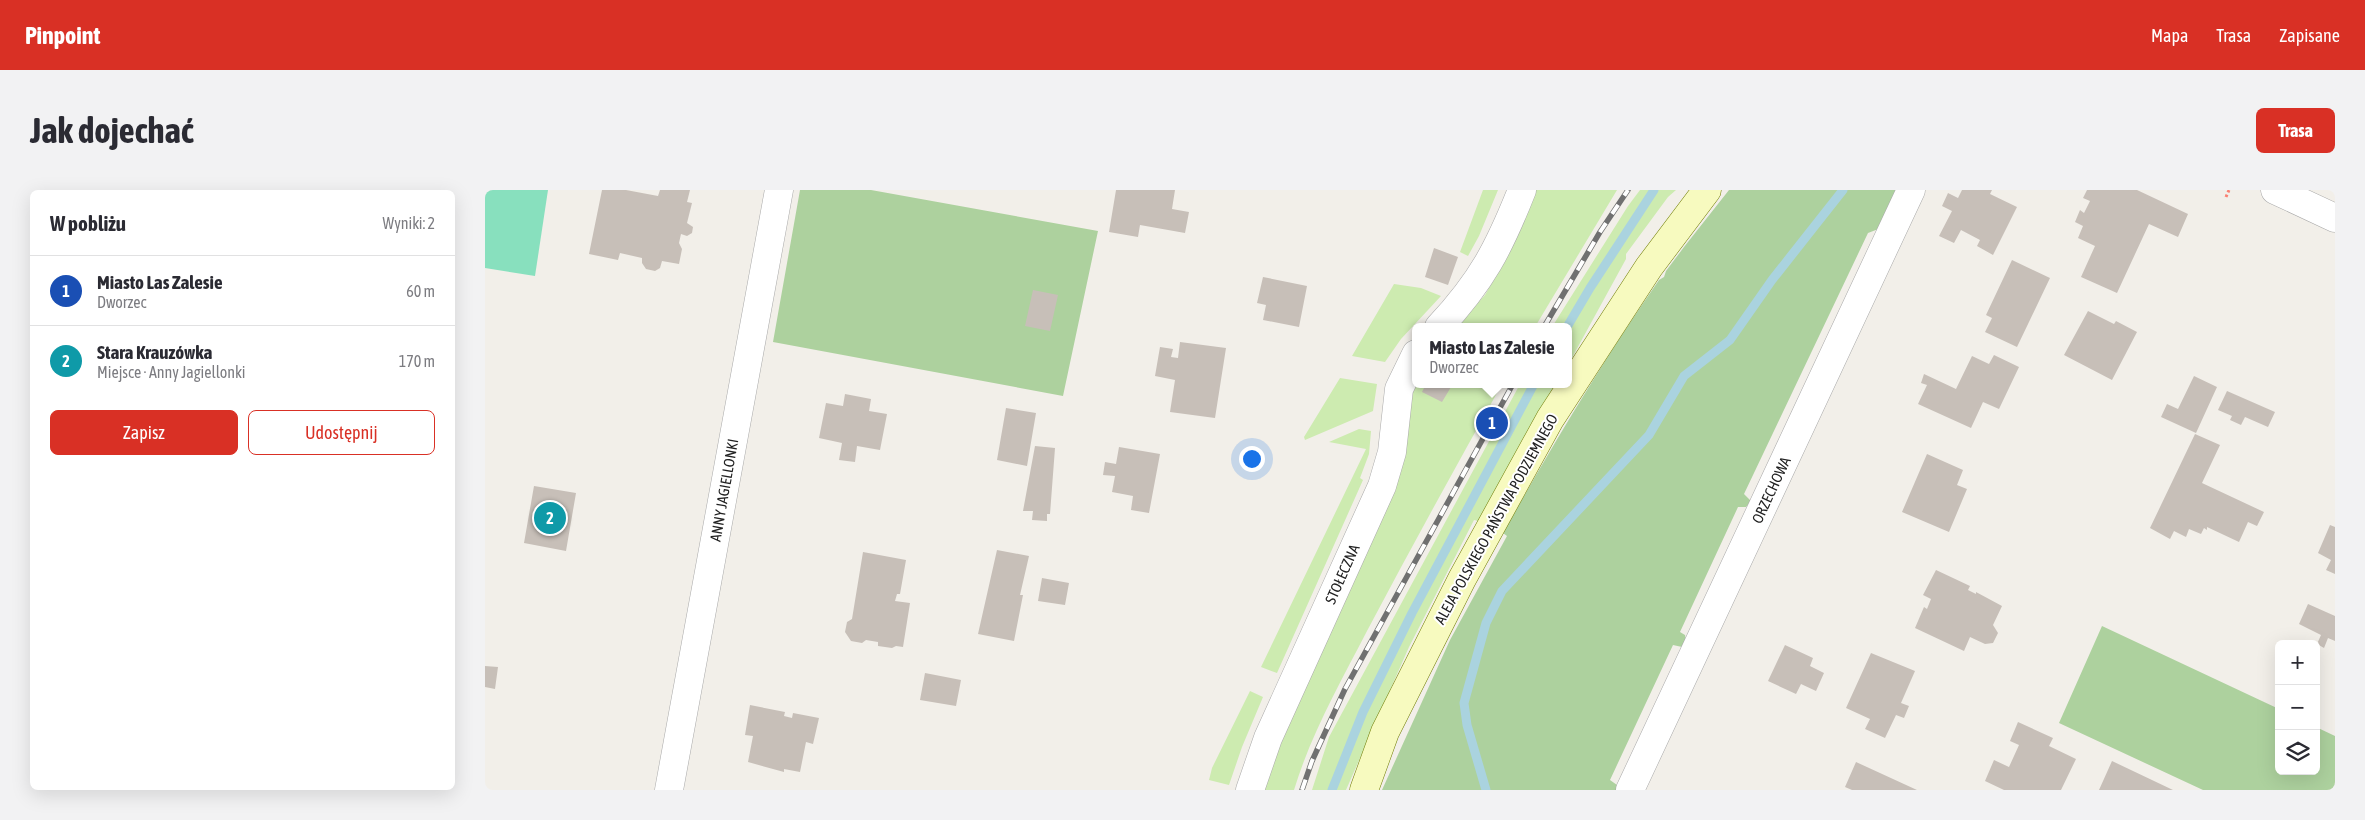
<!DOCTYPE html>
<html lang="pl">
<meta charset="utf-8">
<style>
:root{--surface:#fff;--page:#f2f2f3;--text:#2b2b33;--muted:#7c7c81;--line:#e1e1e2;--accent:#d93025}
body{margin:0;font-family:"Asap Condensed",sans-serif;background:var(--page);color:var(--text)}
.controls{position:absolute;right:15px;bottom:15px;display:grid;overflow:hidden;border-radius:8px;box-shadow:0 5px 20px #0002}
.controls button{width:45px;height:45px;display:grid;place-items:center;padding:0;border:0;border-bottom:1px solid var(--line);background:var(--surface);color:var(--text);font:25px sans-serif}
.you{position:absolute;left:766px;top:268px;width:18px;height:18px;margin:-12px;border:4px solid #fff;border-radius:50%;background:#1a73e8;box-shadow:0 0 0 8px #1a73e833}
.badge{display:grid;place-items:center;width:32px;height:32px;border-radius:50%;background:var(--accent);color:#fff;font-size:16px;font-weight:700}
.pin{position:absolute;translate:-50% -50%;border:2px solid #fff;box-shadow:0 1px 5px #0006}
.popup{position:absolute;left:927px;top:133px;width:160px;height:65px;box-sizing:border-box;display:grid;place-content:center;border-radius:8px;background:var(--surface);filter:drop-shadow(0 1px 4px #0005);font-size:16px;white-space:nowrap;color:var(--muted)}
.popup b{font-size:19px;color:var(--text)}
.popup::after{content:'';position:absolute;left:50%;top:100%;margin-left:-10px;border:10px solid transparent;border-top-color:var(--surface)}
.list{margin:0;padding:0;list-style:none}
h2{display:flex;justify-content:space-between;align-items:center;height:65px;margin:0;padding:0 20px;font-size:21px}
h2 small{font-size:16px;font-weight:400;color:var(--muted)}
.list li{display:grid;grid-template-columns:32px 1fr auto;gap:15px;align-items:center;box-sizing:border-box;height:70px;padding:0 20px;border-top:1px solid var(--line)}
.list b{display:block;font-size:19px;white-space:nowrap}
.list p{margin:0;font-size:16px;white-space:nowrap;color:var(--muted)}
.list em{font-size:16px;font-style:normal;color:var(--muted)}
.actions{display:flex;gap:10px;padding:15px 20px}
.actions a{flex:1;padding:11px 0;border:1px solid var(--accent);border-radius:8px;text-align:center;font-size:18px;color:var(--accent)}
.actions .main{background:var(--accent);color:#fff}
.icon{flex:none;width:28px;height:28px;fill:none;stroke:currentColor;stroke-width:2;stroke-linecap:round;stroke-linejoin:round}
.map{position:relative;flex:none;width:1850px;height:600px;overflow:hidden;border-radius:8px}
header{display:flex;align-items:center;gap:30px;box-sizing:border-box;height:70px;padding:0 25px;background:var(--accent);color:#fff}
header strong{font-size:24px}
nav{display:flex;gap:28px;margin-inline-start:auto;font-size:18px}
.intro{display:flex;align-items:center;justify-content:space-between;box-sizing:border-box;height:120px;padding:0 30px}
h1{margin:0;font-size:35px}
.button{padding:12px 22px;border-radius:8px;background:var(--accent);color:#fff;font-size:18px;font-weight:700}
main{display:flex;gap:30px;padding:0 30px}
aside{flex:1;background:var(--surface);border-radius:8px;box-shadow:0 5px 20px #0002}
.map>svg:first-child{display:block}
.grass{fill:#cdebb0}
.forest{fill:#add19e}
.pitch{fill:#88e0be}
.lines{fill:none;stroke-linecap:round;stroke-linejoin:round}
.stream{stroke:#aad3df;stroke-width:9}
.building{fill:#c7bfb8}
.street-casing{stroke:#a9a9a9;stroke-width:29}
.secondary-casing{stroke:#707d05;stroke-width:29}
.path{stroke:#fa8072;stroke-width:3;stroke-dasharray:2.5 2.5;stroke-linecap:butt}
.street{stroke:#fff;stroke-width:28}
.secondary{stroke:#f7fabf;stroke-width:28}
.rail-casing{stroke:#707070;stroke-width:5.5}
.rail{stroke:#fff;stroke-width:4;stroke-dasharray:11;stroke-linecap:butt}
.labels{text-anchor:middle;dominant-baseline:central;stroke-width:4;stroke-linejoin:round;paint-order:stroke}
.street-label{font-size:15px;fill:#222;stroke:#fff}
</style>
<header>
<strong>Pinpoint</strong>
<nav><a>Mapa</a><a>Trasa</a><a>Zapisane</a></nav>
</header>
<div class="intro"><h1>Jak dojechać</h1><a class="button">Trasa</a></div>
<main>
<aside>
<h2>W pobliżu<small>Wyniki: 2</small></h2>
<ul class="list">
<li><span class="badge" style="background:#1a4fb4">1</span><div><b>Miasto Las Zalesie</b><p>Dworzec</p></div><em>60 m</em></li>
<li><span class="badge" style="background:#0f9aa8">2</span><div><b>Stara Krauzówka</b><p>Miejsce · Anny Jagiellonki</p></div><em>170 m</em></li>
</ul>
<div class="actions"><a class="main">Zapisz</a><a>Udostępnij</a></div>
</aside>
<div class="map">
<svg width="1850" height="600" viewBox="0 0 1850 600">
<rect width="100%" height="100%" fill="#f2efe9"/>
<path class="grass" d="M 998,0 L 1013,0 L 994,46 L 983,66 L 975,62 Z
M 1049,0 L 1132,0 L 1050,137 L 970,137 L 1000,105 L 1018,73 Z
M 1155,0 L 1191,0 L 1183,7 L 1141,64 L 1141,69 L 1083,175 L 1083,137 L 1067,137 L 1143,16 Z
M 909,94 L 936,98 L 956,106 L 916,149 L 900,172 L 867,166 Z
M 855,188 L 892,194 L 888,221 L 820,250 L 819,247 Z
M 931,194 L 1017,194 C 971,276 926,358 882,441 C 855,493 826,544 809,600 L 778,600 Z
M 1035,194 L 1072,194 L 993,331 L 989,330 L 924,457 L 861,600 L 827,600 L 844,547 Z
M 874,239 L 886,241 L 884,264 L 875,288 L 878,290 L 792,483 L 776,477 L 881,259 L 844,252 Z
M 765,501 L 778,507 L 757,557 L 744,595 L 724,590 L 727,578 Z"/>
<path class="forest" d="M 315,0 L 386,0 L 613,41 L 578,206 L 288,152 Z
M 1244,0 L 1414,0 L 1396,38 L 1383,43 L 1259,304 L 1266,311 L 1261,317 L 1253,317 L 1195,442 L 1200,445 L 1201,451 L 1197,457 L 1188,455 L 1125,590 L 1132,595 L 1132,600 L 897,600 L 965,450 L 1022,346 L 1018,343 C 1067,256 1117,172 1174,90 L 1179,87 L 1181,81 L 1199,57 Z
M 1617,436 L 1794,519 L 1794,581 L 1831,581 L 1831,537 L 1850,546 L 1850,600 L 1718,600 L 1574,533 Z"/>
<path class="pitch" d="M 0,0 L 63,0 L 50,86 L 0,78 Z"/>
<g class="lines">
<path class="stream" d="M 1082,137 L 1105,98 L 1169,0
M 847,600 L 878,522 L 927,423 L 1049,194
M 1001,600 L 982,535 L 979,513 L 1001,433 L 1017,401 L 1164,245 L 1199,186 L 1245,150 L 1287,90 L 1358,0"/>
</g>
<path class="building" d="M 117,0 L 141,0 L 173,6 L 175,0 L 205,0 L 202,12 L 207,13 L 202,33 L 208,37 L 207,43 L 202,46 L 196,44 L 194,53 L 197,59 L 194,74 L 177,71 L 175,78 L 170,81 L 161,79 L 157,73 L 157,68 L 135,63 L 133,70 L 104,64 Z
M 631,0 L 690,0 L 687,19 L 704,22 L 700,43 L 655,35 L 653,47 L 624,42 Z
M 1477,0 L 1507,0 L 1505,4 L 1532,17 L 1508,65 L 1492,56 L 1495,50 L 1476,40 L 1469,53 L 1454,46 L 1467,21 L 1457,16 L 1463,3 L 1473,8 Z
M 1602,0 L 1652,0 L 1703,24 L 1693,47 L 1664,34 L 1632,103 L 1596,87 L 1610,56 L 1593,48 L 1598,36 L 1590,32 L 1595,20 L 1599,23 L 1605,11 L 1598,8 Z
M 949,58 L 973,67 L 963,95 L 940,87 Z
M 1527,70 L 1565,88 L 1532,157 L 1500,142 L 1507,128 L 1501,125 Z
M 778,87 L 822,96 L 814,137 L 778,130 L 781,115 L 772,113 Z
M 548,100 L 573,105 L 565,141 L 540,136 Z
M 1603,121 L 1629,134 L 1631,131 L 1652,142 L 1627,190 L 1579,165 Z
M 695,152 L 741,158 L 730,228 L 685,222 L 690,190 L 670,186 L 675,157 L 688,159 L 686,167 L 693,168 Z
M 1509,165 L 1534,177 L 1514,219 L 1498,212 L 1486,238 L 1433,214 L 1442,195 L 1436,193 L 1439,184 L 1471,199 L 1487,166 L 1504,174 Z
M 1709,186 L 1732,197 L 1711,243 L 1676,227 L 1682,214 L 1693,219 Z
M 941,194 L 961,194 L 966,197 L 957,212 L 937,202 Z
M 1742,201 L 1790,222 L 1783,237 L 1760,227 L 1756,235 L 1745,230 L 1747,226 L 1733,220 Z
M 360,204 L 386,209 L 384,221 L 402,224 L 395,260 L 372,256 L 370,272 L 354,270 L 357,253 L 334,248 L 341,213 L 358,216 Z
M 521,218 L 551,223 L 542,276 L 512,270 Z
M 1710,244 L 1735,255 L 1717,293 L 1779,322 L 1772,336 L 1763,332 L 1754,352 L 1722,337 L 1722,340 L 1719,338 L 1716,344 L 1704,339 L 1701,347 L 1689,341 L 1685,349 L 1665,338 Z
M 550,256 L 570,258 L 565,324 L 562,324 L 562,331 L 547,330 L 548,321 L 538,321 Z
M 634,257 L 675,264 L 664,323 L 646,320 L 648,306 L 627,302 L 630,286 L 618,285 L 620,272 L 631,274 Z
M 1442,264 L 1478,280 L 1472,295 L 1482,299 L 1464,342 L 1417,322 Z
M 49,296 L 91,303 L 81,361 L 39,353 Z
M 1845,335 L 1850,337 L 1850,384 L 1841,380 L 1846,370 L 1833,363 Z
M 512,360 L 544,366 L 535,405 L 538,405 L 529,451 L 493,444 Z
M 378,362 L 421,370 L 415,404 L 412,404 L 410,411 L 425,413 L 418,457 L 411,456 L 407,458 L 393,456 L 393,452 L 381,450 L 377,453 L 366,451 L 360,442 L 362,432 L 367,429 Z
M 1451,380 L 1485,396 L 1483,400 L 1491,404 L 1491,402 L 1517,416 L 1508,435 L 1513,443 L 1508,453 L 1500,454 L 1485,447 L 1479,461 L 1430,438 L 1439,417 L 1442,419 L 1446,409 L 1438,405 Z
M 557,388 L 584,393 L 580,415 L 553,411 Z
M 1823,414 L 1850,426 L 1850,451 L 1843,448 L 1839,458 L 1832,454 L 1836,445 L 1814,434 Z
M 1300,455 L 1328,468 L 1325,476 L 1339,483 L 1331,501 L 1316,494 L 1311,504 L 1283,491 Z
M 1386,463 L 1430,481 L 1416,513 L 1424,516 L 1419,528 L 1411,525 L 1400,548 L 1380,539 L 1385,529 L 1361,518 Z
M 0,476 L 13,477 L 10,499 L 0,497 Z
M 440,483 L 476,490 L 471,516 L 435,510 Z
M 265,515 L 300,522 L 299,526 L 307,528 L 308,523 L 334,528 L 328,554 L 321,552 L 315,582 L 299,579 L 299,582 L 263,572 L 268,546 L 260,545 Z
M 1533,532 L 1568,548 L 1564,556 L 1591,569 L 1576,600 L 1519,600 L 1500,591 L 1509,570 L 1524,577 L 1534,555 L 1525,551 Z
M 1627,571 L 1688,600 L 1614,600 Z
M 1371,572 L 1432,600 L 1367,600 L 1360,597 Z"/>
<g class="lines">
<defs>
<path id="street" d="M 1790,0 L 1850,28
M 954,137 C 997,91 1014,58 1037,0
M 184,600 L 294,0
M 765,600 L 783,548 L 897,296 L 907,262 L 914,199 L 931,164
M 1145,600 L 1426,0"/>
<path id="secondary" d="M 879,600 L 900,542 L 977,389 L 1065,229 L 1164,77 L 1222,0"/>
</defs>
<use href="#street" class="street-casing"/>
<use href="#secondary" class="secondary-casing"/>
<path class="path" d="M 1741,7 L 1744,0"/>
<use href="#street" class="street"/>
<use href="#secondary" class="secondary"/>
<defs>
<path id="rail" d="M 1059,137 L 1115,42 L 1143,0
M 817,600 L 827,571 L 860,499 L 1028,194"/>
</defs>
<use href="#rail" class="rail-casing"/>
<use href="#rail" class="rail"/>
</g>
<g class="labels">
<g class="street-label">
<text transform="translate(239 300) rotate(-80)">ANNY JAGIELLONKI</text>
<text transform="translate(1286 300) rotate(-65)">ORZECHOWA</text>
<text transform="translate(1011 329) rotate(-61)">ALEJA POLSKIEGO PAŃSTWA PODZIEMNEGO</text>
<text transform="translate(857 384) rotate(-66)">STOŁECZNA</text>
</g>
</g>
</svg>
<div class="controls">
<button>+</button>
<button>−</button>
<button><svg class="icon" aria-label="layers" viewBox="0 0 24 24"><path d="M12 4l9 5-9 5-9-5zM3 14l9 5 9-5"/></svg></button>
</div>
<div class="you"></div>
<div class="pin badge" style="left:1007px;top:233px;background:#1a4fb4">1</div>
<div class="popup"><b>Miasto Las Zalesie</b>Dworzec</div>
<div class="pin badge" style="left:65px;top:328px;background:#0f9aa8">2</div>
</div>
</main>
